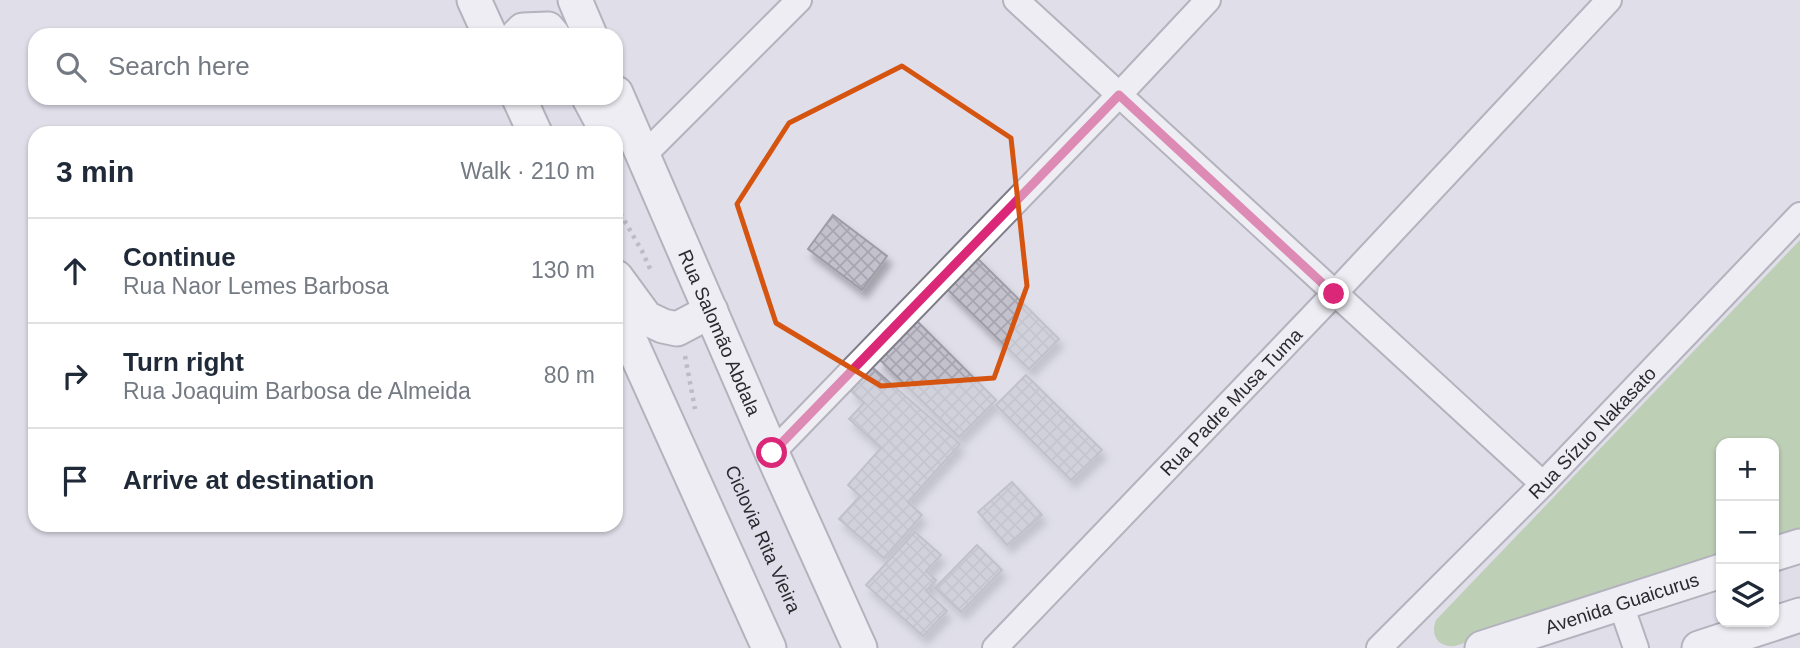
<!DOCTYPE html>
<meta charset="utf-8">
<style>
:root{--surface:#fff;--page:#f2f2f3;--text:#1f2937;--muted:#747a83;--line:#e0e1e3}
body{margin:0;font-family:Helvetica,sans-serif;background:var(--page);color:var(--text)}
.controls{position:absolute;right:21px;bottom:21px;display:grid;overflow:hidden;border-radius:14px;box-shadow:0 2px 5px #0004}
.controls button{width:63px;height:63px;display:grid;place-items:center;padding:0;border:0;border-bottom:2px solid var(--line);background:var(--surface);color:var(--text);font:35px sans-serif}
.stop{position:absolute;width:21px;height:21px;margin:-16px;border:5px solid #db2777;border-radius:50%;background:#fff}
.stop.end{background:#db2777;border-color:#fff;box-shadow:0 2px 7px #0008}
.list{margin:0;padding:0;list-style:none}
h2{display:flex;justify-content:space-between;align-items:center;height:91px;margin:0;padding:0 28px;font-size:30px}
h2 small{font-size:23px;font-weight:400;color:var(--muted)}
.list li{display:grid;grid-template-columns:46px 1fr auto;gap:21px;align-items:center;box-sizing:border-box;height:105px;padding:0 28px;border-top:2px solid var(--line)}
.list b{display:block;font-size:26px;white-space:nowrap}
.list p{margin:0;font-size:23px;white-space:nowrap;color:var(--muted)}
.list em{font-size:23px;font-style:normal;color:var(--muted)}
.icon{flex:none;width:38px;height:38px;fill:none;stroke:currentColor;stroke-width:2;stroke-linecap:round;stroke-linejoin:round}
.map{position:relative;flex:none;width:1800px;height:648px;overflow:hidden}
.search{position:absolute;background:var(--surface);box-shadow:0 2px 5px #0004;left:28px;top:28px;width:595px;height:77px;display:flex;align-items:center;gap:18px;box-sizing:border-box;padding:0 24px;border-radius:21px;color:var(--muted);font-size:26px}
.panel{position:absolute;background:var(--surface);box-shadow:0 2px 5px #0004;left:28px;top:126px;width:595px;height:406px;border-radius:21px}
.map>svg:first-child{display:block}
.grass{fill:#94bd77}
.building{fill:url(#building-cross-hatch);stroke:#9e9da7;stroke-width:2;filter:url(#shadow)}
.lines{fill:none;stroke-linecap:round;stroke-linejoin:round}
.street-casing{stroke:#7f7d88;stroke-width:28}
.secondary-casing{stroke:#7f7d88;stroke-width:37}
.path{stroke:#93929a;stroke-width:4.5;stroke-dasharray:3.5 5;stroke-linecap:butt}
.street{stroke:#fff;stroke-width:24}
.secondary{stroke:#fff;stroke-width:33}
.route{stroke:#db2777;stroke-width:9}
.marked{fill:none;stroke:#d55410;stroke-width:5;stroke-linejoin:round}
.labels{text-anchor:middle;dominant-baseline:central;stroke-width:5;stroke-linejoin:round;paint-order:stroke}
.street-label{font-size:19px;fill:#2b2a2f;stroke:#dfdee9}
</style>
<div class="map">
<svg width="1800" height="648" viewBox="0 0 1800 648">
<defs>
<pattern id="building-cross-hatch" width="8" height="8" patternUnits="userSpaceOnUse" patternTransform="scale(1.75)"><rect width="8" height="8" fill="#c2c1cc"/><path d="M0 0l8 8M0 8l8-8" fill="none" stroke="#a7a6b0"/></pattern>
<filter id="shadow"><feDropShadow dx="4.5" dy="8" stdDeviation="3.5" flood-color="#0004"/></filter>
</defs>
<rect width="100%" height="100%" fill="#dfdee9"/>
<path class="grass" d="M 1800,240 L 1800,533 L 1774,542 L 1774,443 L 1721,443 L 1721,559 L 1455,646 C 1438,648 1430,635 1436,620 Z"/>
<path class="building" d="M 833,215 L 887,256 L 862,290 L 808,249 Z
M 974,255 L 1059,339 L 1029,369 L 944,286 Z
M 917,321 L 996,400 L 959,437 L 879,359 Z
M 872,367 L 960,444 L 908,502 L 922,515 L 884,558 L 839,519 L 860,496 L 848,485 L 881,448 L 849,419 L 864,403 L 851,391 Z
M 1026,375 L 1102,450 L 1071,480 L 996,405 Z
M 1012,482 L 1042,515 L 1007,545 L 978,512 Z
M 915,532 L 941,555 L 926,571 L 936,580 L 926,591 L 947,611 L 923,636 L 866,585 Z
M 977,545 L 1002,570 L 961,612 L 935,588 Z"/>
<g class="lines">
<defs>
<g id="street">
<path d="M 1016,0 L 1543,484"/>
<path d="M 644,155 L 799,0"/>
<path d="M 772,453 L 1119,95 L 1208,0"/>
<path d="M 1620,602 L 1636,648"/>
<path id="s1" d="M 995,648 L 1334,294 L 1609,0"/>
<path id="s2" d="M 1379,648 L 1543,484 L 1800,215"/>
</g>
<g id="secondary">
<path d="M 474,0 L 490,35"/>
<path d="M 575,0 L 590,35"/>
<path d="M 518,35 L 523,30 L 548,29 L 553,35"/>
<path id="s3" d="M 616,93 L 772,453 L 860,648"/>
<path d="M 519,98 L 535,133"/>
<path d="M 589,98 L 603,124 L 611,133"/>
<path d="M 616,277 L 646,318 L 663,326 L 677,329 L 711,311"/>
<path d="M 616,309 L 769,648"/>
<path d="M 1774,554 L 1800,546"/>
<path id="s4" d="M 1482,648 L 1721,571"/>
<path d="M 1699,648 L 1800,615"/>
</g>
</defs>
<use href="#street" class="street-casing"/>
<use href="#secondary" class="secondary-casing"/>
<path class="path" d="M 616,206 L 642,251 L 652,273
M 685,356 L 695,409"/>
<use href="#street" class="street"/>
<use href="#secondary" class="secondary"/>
</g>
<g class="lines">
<path class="route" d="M 772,453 L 1119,95 L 1334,294"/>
</g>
<path d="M0 0H1800V648H0ZM 902,66 L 1011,138 L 1027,286 L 994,378 L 881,386 L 776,323 L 737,204 L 789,123 Z" fill="#dfdee9" fill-opacity=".55" fill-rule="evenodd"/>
<path class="marked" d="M 902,66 L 1011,138 L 1027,286 L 994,378 L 881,386 L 776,323 L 737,204 L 789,123 Z"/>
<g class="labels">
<g class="street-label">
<text stroke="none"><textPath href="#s3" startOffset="261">Rua Salomão Abdala</textPath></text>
<text stroke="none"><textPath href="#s1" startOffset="341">Rua Padre Musa Tuma</textPath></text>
<text stroke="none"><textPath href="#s2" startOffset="303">Rua Sízuo Nakasato</textPath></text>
<text transform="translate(763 539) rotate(66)">Ciclovia Rita Vieira</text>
<text stroke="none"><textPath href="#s4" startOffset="147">Avenida Guaicurus</textPath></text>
</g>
</g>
</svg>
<div class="controls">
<button>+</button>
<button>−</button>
<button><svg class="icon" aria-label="layers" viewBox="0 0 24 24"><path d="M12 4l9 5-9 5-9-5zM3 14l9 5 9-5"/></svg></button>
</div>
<div class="stop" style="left:772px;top:453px"></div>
<div class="stop end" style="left:1334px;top:294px"></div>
<div class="search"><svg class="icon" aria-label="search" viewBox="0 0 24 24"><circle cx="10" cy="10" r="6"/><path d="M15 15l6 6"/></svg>Search here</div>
<section class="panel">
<h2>3 min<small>Walk · 210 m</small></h2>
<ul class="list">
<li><svg class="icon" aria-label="ahead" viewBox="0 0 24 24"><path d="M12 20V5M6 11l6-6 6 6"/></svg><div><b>Continue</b><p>Rua Naor Lemes Barbosa</p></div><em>130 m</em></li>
<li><svg class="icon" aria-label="right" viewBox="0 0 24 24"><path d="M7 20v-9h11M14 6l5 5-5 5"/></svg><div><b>Turn right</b><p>Rua Joaquim Barbosa de Almeida</p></div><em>80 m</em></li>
<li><svg class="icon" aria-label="arrive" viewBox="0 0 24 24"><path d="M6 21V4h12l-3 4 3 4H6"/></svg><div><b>Arrive at destination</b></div></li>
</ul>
</section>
</div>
